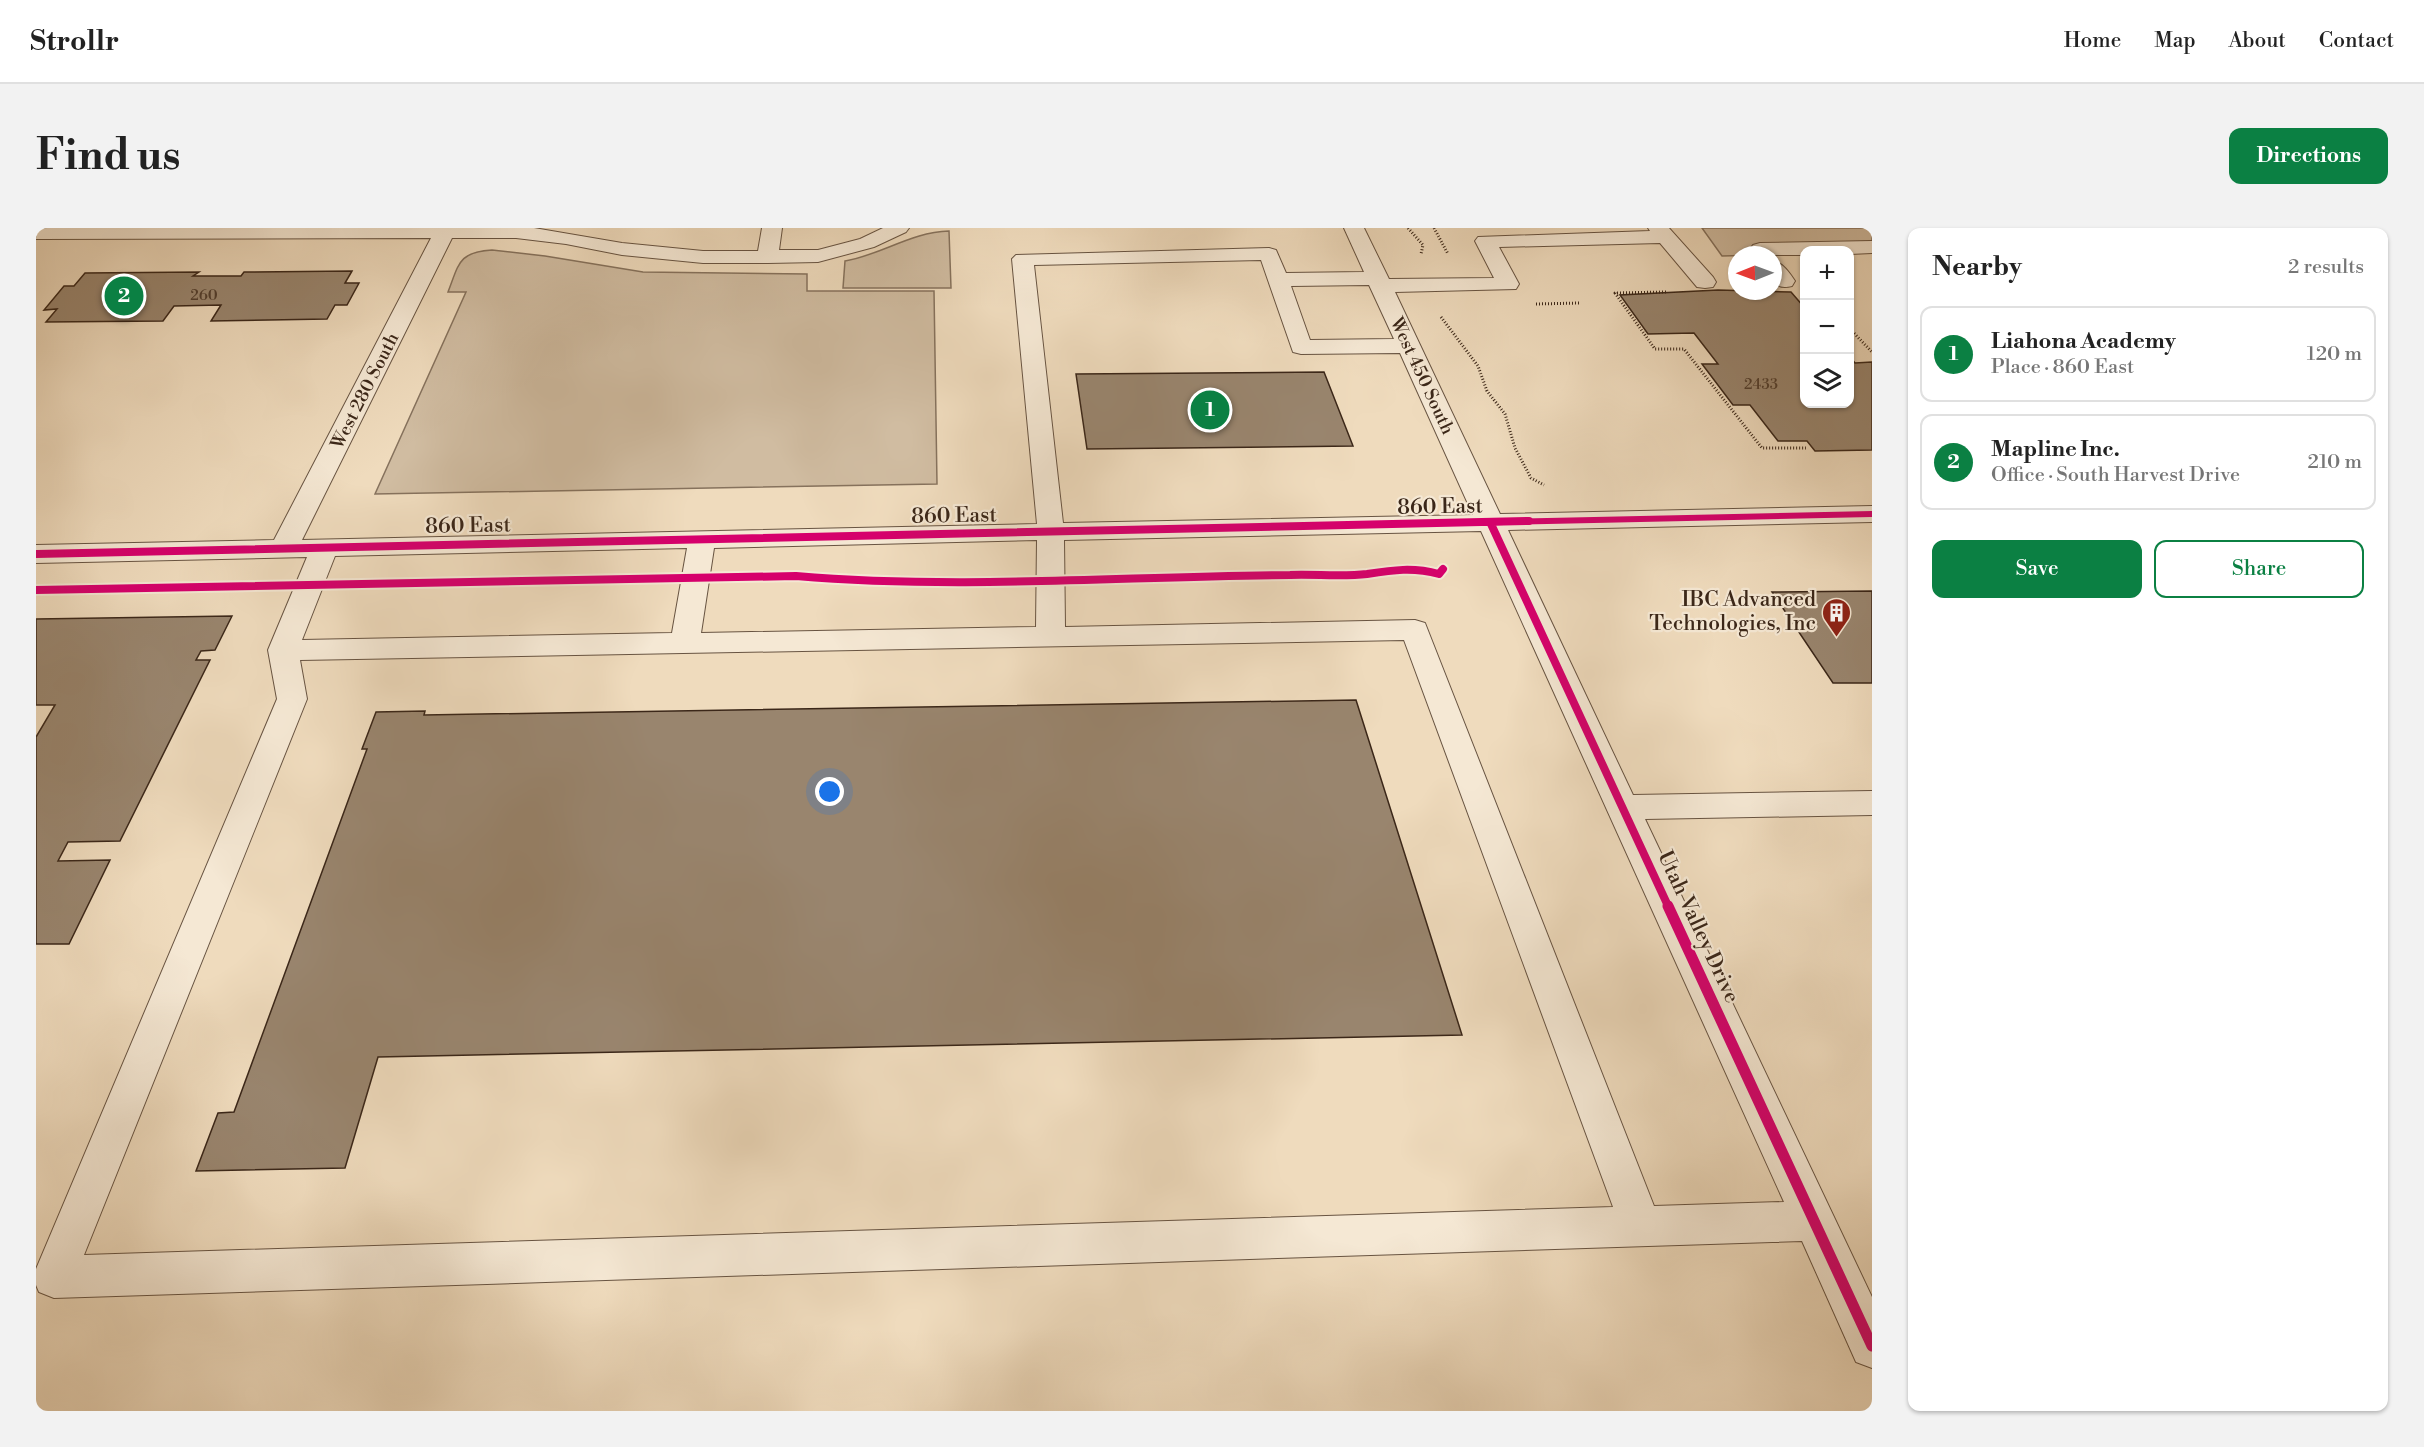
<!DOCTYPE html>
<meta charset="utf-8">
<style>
:root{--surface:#fff;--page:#f2f2f2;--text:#222;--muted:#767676;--line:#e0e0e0;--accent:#0b8043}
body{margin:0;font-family:"Libre Bodoni",serif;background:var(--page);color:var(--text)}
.controls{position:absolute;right:18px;top:18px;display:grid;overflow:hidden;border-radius:12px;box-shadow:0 2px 4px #0004}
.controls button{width:54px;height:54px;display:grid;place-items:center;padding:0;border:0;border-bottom:2px solid var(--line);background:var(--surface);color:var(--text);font:30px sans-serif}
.compass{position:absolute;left:1692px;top:18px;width:54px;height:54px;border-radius:50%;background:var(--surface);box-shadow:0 2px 4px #0004;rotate:269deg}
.you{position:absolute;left:794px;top:564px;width:21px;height:21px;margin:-15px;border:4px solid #fff;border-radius:50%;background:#1a73e8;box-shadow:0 0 0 9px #1a73e833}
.badge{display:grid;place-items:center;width:39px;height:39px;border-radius:50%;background:var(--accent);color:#fff;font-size:20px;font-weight:700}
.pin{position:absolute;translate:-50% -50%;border:3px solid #fff;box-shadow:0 2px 6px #0006}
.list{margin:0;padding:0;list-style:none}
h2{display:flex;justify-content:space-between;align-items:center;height:78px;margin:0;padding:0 24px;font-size:26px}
h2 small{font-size:20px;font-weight:400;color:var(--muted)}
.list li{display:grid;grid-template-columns:39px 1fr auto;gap:18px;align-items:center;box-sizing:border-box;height:96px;margin:0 12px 12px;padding:0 12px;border:2px solid var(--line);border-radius:12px}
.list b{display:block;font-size:22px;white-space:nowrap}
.list p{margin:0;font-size:20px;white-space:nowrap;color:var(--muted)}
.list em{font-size:20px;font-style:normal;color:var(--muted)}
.actions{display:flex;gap:12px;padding:18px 24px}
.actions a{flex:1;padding:14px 0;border:2px solid var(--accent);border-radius:12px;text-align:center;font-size:21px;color:var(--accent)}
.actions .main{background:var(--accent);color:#fff}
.icon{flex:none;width:33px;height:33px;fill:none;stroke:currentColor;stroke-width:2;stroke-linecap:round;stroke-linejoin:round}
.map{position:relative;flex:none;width:1836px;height:1183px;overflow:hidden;border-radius:12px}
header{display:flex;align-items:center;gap:36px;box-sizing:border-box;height:84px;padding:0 30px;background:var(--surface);border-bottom:2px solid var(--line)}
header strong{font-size:28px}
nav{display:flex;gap:33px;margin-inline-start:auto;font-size:21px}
.intro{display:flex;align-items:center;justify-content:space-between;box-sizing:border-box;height:144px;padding:0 36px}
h1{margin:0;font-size:42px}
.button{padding:15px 27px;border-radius:12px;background:var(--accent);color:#fff;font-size:21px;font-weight:700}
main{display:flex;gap:36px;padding:0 36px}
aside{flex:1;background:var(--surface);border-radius:12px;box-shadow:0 2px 4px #0004}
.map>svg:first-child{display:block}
.green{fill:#d0bca1;stroke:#86725d;stroke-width:1.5}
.building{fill:#99856e;stroke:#3b2719;stroke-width:1.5}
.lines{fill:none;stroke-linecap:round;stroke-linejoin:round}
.minor-casing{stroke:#685442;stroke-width:2}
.path{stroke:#3b2719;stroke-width:3;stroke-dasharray:1 2;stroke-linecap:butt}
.minor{fill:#f5e8d4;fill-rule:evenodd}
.cycleway-far2-casing{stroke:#f5e8d4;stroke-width:9}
.cycleway-far1-casing{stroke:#f5e8d4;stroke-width:12}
.cycleway-casing{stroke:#f5e8d4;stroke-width:15}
.cycleway-far2{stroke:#d6006c;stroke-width:6}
.cycleway-far1{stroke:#d6006c;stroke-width:8}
.cycleway{stroke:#d6006c;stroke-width:11}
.labels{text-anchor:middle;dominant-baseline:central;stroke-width:4.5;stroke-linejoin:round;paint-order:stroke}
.far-number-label{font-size:15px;fill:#523e2e}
.far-street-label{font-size:18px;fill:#3b2719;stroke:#f5e8d4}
.street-label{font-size:21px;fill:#3b2719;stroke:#f5e8d4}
.poi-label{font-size:21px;fill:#3b2719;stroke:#f5e8d4;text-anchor:end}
</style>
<header>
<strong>Strollr</strong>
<nav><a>Home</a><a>Map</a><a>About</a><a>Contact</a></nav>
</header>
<div class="intro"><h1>Find us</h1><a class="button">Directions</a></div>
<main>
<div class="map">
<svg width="1836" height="1183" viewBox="0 0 1836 1183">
<rect width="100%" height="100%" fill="#efdbbd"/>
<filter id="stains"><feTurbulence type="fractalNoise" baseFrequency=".00333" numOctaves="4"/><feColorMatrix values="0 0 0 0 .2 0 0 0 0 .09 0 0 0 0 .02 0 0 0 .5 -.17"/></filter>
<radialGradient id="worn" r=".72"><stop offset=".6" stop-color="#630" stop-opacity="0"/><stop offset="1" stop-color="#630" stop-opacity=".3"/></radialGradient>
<path class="green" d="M 1666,0 L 1836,0 L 1836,25 L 1768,22 L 1768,26 L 1686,28 Z
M 913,3 L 915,60 L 807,60 L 809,33 C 845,27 875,4 913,3 Z
M 456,22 L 509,28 L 607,44 L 771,46 L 771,63 L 898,63 L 901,256 L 339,266 L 430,64 L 412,64 C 423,36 422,24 456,22 Z"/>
<path class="building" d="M 316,43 L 309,55 L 323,55 L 311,77 L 299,77 L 291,91 L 175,93 L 185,77 L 138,78 L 127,93 L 10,94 L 21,81 L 8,82 L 28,58 L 38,58 L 49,45 L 163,44 L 157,48 L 205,48 L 208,44 Z
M 1682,62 L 1755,64 L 1768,79 L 1768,176 L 1814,176 L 1814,129 L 1819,135 L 1836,134 L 1836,222 L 1779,223 L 1771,213 L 1742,213 L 1714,177 L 1697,177 L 1666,136 L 1682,136 L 1658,105 L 1612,106 L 1584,67 Z
M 1288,144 L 1317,218 L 1051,221 L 1040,146 Z
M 1836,363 L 1836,455 L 1797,455 L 1736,364 Z
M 196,388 L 179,422 L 165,423 L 160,432 L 174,432 L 84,613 L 32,614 L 22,633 L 74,632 L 33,716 L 0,716 L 0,509 L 19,477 L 0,477 L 0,391 Z
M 1320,472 L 1426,807 L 342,829 L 309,940 L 160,943 L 182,885 L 198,884 L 331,521 L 326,521 L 340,484 L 389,483 L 388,487 Z"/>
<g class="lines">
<defs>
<path id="minor" d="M 0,0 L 498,0 L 586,15 L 667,23 L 722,23 L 726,0 L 746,0 L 743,22 L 782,22 L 824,11 L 847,0 L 873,0 L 870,4 L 838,19 L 782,34 L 732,35 L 667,35 L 586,27 L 530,16 L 480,10 L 416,10 L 266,312 L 1001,296 L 976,31 L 980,27 L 1233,20 L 1240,22 L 1250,45 L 1328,44 L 1308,0 L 1328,0 L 1353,51 L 1458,50 L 1439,13 L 1442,9 L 1614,3 L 1612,0 L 1633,0 L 1677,49 L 1680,54 L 1677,59 L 1669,60 L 1661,59 L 1624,15 L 1463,19 L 1483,56 L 1480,61 L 1359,64 L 1464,286 L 1836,278 L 1836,294 L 1472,302 L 1597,567 L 1836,563 L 1836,587 L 1609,591 L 1836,1069 L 1836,1140 L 1820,1134 L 1766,1013 L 18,1070 L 3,1064 L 0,1057 L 0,1041 L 241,471 L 232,422 L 271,329 L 0,335 L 0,317 L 238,312 L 395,10 L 0,11 ZM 1225,32 L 1257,124 L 1265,126 L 1364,125 L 1437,287 L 1027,295 L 998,37 ZM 1333,57 L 1358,111 L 1274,112 L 1255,58 ZM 1445,303 L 1748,974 L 1618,978 L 1389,395 L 1379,392 L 1029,399 L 1028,312 ZM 1001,312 L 1000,399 L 665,405 L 678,320 ZM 651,320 L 636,405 L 266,412 L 299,328 ZM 1368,412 L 1577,979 L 48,1027 L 271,471 L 264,432 Z
M 1836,13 L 1836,25 L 1814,26 L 1814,22 L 1768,22 L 1768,27 L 1723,27 L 1717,25 L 1714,21 L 1717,17 L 1724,15 Z
M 1737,33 C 1747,35 1753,44 1759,53 L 1756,58 C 1735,63 1737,48 1737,33 Z"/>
</defs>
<use href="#minor" class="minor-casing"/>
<path class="path" d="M 1372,0 L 1387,17 L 1385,26
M 1398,0 L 1412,26
M 1630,64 L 1579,65 L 1619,121 L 1648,121 L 1726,220 L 1770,220
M 1500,76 L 1544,75
M 1405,89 L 1442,138 L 1451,163 L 1469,186 L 1479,220 L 1495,250 L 1508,257
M 1814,101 L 1836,124"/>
<use href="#minor" class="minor"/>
<defs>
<path id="cycleway-far2" d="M 1425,295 L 1836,286"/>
<path id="cycleway-far1" d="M 1455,296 L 1633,680
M 0,326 L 1493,293
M 0,362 L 760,348 C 925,362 1089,348 1254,347 C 1279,346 1307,349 1331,346 C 1357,342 1377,339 1403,346 L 1407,341"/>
<path id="cycleway" d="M 1632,678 L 1836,1118"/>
</defs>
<use href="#cycleway-far2" class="cycleway-far2-casing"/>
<use href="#cycleway-far1" class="cycleway-far1-casing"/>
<use href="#cycleway" class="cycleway-casing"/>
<use href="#cycleway-far2" class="cycleway-far2"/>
<use href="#cycleway-far1" class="cycleway-far1"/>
<use href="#cycleway" class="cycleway"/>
</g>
<defs>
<symbol id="building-pin" viewBox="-11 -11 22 30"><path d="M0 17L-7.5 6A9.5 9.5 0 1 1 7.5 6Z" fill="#8f2418" stroke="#f5e8d4"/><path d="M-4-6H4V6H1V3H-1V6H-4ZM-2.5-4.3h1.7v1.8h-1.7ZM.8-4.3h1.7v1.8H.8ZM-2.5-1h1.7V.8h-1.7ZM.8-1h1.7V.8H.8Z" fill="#fff"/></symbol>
</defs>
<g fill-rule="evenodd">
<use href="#building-pin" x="1784" y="368" width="33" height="45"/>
</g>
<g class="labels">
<g class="far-number-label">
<text x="168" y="67">260</text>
<text x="1725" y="156">2433</text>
</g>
<g class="far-street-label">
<text transform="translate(1386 148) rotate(65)">West 450 South</text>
<text transform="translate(329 163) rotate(-63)">West 280 South</text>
</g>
<g class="street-label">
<text transform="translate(1404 279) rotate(-1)">860 East</text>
<text transform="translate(918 288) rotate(-1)">860 East</text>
<text transform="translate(432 298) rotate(-1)">860 East</text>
<text transform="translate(1662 699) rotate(65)">Utah Valley Drive</text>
</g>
<g class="poi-label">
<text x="1780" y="372">IBC Advanced<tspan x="1780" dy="24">Technologies, Inc</tspan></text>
</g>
</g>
<rect width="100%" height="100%" filter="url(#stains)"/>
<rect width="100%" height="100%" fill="url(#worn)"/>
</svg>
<div class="controls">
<button>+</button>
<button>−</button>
<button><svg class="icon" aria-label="layers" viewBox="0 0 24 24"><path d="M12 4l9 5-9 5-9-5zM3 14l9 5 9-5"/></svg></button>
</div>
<svg class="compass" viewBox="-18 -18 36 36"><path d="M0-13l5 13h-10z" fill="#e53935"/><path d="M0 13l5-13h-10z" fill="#767676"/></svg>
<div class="you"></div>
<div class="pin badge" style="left:1174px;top:182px">1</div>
<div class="pin badge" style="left:88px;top:68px">2</div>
</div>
<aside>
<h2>Nearby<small>2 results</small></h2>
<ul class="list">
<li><span class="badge">1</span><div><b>Liahona Academy</b><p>Place · 860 East</p></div><em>120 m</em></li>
<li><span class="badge">2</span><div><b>Mapline Inc.</b><p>Office · South Harvest Drive</p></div><em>210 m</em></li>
</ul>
<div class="actions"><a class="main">Save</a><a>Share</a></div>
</aside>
</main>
